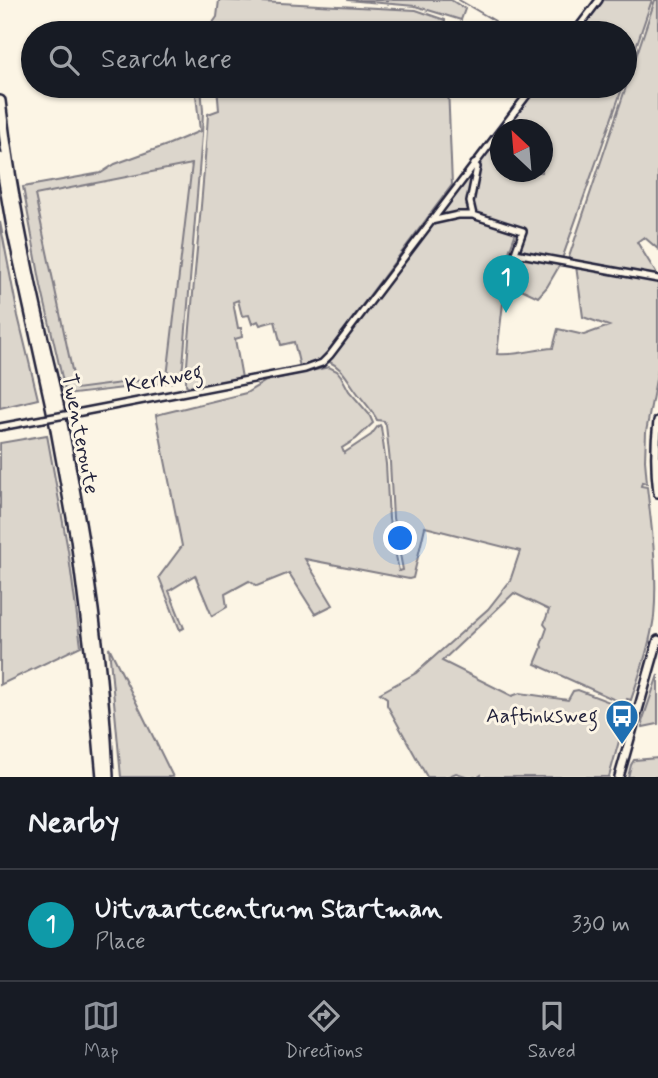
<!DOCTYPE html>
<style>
:root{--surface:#171b24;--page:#20242c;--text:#f1f3f6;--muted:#9ea1a6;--line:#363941;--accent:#8c9099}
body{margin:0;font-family:Mynerve,sans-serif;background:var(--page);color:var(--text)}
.compass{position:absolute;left:490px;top:119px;width:63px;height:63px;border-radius:50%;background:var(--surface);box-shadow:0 2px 5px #0004;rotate:334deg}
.you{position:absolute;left:401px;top:539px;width:24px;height:24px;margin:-18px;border:5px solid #fff;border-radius:50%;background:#1a73e8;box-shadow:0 0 0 10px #1a73e833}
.badge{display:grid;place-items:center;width:46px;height:46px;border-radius:50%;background:var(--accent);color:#fff;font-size:23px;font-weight:700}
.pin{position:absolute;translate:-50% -58px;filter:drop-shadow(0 2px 4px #0008)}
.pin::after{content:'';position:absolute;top:37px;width:24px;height:21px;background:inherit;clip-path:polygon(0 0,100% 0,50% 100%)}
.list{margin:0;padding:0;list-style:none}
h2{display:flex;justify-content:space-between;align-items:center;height:91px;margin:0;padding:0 28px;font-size:30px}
h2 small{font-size:23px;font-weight:400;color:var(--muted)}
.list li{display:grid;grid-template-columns:46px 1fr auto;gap:21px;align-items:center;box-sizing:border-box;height:112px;padding:0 28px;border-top:2px solid var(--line)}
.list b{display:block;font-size:26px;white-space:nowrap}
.list p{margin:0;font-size:23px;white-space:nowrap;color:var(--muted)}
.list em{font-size:23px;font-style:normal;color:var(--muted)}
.icon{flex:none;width:38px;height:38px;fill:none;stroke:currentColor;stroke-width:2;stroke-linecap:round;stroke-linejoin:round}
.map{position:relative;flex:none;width:658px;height:777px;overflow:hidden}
.search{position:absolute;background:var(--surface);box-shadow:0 2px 5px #0004;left:21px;right:21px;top:21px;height:77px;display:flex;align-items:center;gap:18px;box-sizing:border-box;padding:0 24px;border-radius:38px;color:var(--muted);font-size:26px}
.sheet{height:203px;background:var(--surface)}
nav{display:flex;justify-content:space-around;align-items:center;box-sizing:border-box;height:98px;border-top:2px solid var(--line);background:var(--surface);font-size:19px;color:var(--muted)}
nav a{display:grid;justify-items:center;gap:4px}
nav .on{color:var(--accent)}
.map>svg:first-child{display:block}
.built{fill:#ece5d8}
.green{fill:#dcd6cc;stroke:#7f7c84;stroke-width:2;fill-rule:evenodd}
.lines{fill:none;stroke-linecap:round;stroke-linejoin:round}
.stream{stroke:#78757e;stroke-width:2}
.minor-casing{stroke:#22223b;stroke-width:10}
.secondary-casing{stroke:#22223b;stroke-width:12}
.trunk-casing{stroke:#22223b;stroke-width:14}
.minor{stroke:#fcf5e5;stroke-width:5}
.secondary{stroke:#fcf5e5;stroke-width:7}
.trunk{stroke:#fcf5e5;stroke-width:9}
.minor-bridge-casing{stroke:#22223b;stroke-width:10;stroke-linecap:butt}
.minor-bridge{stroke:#fcf5e5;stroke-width:5}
.labels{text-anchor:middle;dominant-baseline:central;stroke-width:6;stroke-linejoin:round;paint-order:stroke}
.street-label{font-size:21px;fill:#22223b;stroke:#fcf5e5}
.poi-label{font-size:21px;fill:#22223b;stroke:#fcf5e5;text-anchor:end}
</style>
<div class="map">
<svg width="658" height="777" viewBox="0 0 658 777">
<rect width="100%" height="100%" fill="#fcf5e5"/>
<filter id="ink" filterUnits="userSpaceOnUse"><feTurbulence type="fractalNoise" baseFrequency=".0143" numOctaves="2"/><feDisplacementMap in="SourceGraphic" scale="14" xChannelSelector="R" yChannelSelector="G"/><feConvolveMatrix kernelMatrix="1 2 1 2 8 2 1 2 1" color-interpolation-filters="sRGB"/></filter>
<g filter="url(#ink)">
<path class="built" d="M 192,164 L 167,377 L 76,389 L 35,195 Z"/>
<path class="green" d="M 219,0 L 416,10 L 445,20 L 445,33 L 211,33 L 210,27 L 217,17 Z
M 347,0 L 451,0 L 465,9 L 461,20 L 415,6 Z
M 601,0 L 652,0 L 625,79 L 625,33 L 577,33 Z
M 655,0 L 658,0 L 658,249 L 644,237 L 637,242 L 658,276 L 568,260 Z
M 195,86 L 201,86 L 203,111 L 202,135 L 183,365 L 180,377 L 173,382 L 66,395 L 41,286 L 23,187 L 101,173 L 115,164 L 167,145 L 200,131 ZM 192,164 L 167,377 L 76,389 L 35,195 Z
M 217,86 L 448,86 L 452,185 L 319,363 L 300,367 L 294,342 L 281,345 L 275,321 L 260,325 L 258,321 L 252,324 L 249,315 L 242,316 L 238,300 L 233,302 L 238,328 L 241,328 L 242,337 L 235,339 L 242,378 L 190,387 L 186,385 L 186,379 C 192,290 203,202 208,114 L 219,110 Z
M 539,86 L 623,86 L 562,259 L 517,251 L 524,230 L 476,215 L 473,209 L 476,165 L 500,134 L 500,172 L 542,172 L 542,130 L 504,129 Z
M 472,171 L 468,203 L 470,214 L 462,212 L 437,219 Z
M 459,217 L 471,217 L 516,232 L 509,252 L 497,354 C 517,356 534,349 553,348 L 558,329 L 584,335 L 609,326 L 583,317 L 576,266 L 658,281 L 658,369 L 646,432 L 645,460 L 647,483 L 642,482 L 641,486 L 647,487 C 652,530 658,573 654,617 C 650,645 640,673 631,700 L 627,699 L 624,704 L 535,664 L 542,647 L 541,645 L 547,628 L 544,624 L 549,610 L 514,593 L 442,661 L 512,696 L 520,693 L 568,700 L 573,691 L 578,690 L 628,709 L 609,777 L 481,777 L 481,775 L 478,777 L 469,777 L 456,773 L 447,777 L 427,777 L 387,705 L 387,698 L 380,693 L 416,673 L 488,609 L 510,581 L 520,551 L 425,527 L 413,578 L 409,579 L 305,559 L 333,605 L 315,614 L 289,573 L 257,586 L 249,581 L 225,594 L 227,607 L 212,616 L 195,575 L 169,591 L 184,628 L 180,630 L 159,577 L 182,546 L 156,415 L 246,393 L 266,381 L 329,367 L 337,371 L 341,376 L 349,391 L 369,414 L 373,423 L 356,439 L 342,448 L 344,453 L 371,435 L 378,426 L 380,425 L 381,427 L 386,464 L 389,519 L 399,571 L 403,570 L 393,518 L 390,462 L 386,425 L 384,421 L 377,420 C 372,409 363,401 356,391 C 347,379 343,368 328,361 L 432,225 Z
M 0,222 L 18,316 L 38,399 L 0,408 Z
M 517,255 L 561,263 L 547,287 L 538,297 L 521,289 L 508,274 Z
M 47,435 L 68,550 L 81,646 L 0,685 L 0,443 Z
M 109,647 L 173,777 L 121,777 Z
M 658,675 L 658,724 L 643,727 L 642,722 Z
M 658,758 L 658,777 L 628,777 L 631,765 L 634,760 Z"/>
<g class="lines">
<path class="stream" d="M 459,0 L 495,21"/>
<defs>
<path id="minor" d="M 574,33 L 599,0
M 473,215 L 470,202 L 477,167 L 474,164
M 431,221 L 458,215 L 473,215 L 523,231 L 515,253 L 658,279
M 71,414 L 305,369 L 322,363 L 330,355 L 534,86
M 0,427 L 43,419"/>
<path id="secondary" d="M 658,421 C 655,445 655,469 658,493
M 619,777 L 658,640"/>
<path id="trunk" d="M 0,101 C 9,177 23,252 40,326 C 47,359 56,391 62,424 C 85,540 103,659 108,777
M 0,158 L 13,233 L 55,424 L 76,539 L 91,657 L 102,777"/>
</defs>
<use href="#minor" class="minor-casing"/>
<use href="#secondary" class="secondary-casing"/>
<use href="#trunk" class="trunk-casing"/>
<use href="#minor" class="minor"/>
<use href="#secondary" class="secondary"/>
<use href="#trunk" class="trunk"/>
<defs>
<path id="minor-bridge" d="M 43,419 L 71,414"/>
</defs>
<use href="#minor-bridge" class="minor-bridge-casing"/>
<use href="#minor-bridge" class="minor-bridge"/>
</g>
</g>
<defs>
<symbol id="bus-pin" viewBox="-11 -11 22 30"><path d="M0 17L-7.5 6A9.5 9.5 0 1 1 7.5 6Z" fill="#1f6fb2" stroke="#fcf5e5"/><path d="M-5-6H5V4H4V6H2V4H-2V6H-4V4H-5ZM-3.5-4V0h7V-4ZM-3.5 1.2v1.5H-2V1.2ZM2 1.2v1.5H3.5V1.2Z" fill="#fff"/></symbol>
</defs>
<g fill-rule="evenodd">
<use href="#bus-pin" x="603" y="697" width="38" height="52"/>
</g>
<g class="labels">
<g class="street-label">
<text transform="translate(164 379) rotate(-11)">Kerkweg</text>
<text transform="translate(80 434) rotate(79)">Twenteroute</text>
</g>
<g class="poi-label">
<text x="598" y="716">Aaftinksweg</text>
</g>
</g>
</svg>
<svg class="compass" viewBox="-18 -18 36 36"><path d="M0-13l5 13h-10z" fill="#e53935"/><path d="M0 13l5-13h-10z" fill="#9ea1a6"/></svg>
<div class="you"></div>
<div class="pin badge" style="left:506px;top:313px;background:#0f9aa8">1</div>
<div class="search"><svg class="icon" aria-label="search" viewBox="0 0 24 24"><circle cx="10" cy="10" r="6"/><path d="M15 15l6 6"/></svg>Search here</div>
</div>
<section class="sheet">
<h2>Nearby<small></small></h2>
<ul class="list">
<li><span class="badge" style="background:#0f9aa8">1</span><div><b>Uitvaartcentrum Startman</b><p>Place</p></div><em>330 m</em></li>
</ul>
</section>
<nav>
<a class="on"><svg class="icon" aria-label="map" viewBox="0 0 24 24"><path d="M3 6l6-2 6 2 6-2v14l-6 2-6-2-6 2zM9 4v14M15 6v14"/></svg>Map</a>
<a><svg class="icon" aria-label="directions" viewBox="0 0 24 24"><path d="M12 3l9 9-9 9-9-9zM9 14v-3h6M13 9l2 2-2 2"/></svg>Directions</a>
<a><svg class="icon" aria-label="saved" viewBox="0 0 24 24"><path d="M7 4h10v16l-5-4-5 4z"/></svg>Saved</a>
</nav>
